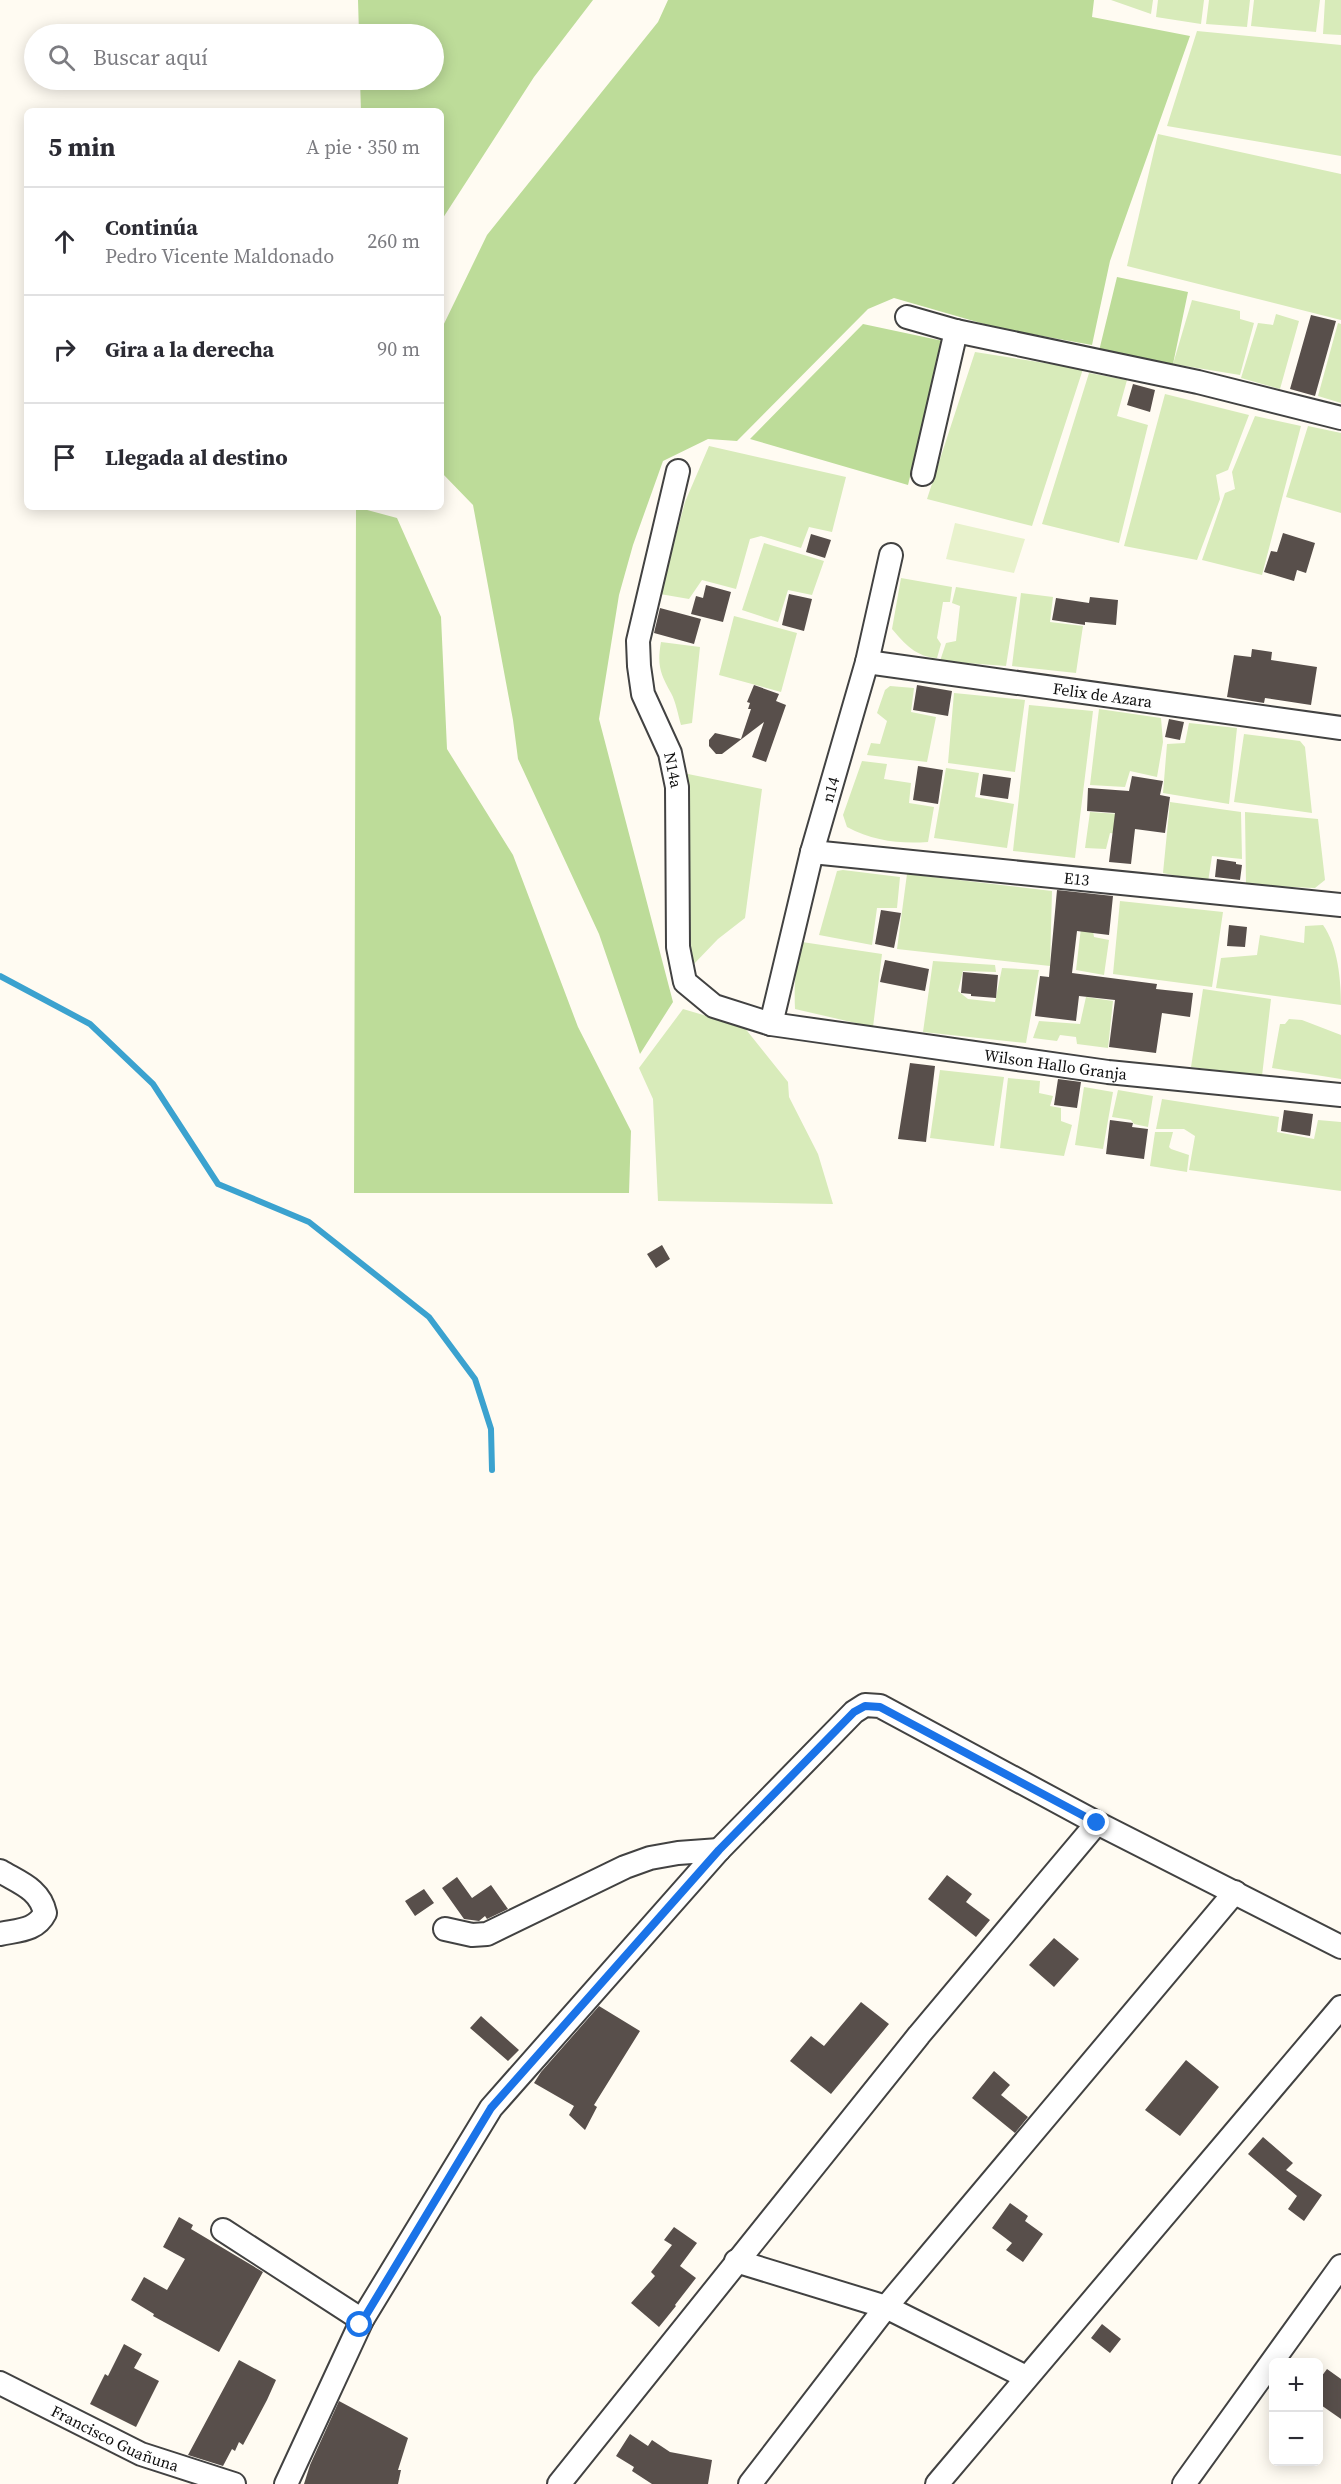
<!DOCTYPE html>
<html lang="es">
<meta charset="utf-8">
<style>
:root{--surface:#fff;--page:#f7f7f7;--text:#2b2b33;--muted:#7c7c81;--line:#e1e1e2}
body{margin:0;font-family:"Source Serif 4",serif;background:var(--page);color:var(--text)}
.controls{position:absolute;right:18px;bottom:18px;display:grid;overflow:hidden;border-radius:9px;box-shadow:0 3px 15px #0003}
.controls button{width:54px;height:54px;display:grid;place-items:center;padding:0;border:0;border-bottom:2px solid var(--line);background:var(--surface);color:var(--text);font:30px sans-serif}
.stop{position:absolute;width:18px;height:18px;margin:-14px;border:4px solid #1a73e8;border-radius:50%;background:#fff}
.stop.end{background:#1a73e8;border-color:#fff;box-shadow:0 2px 6px #0008}
.list{margin:0;padding:0;list-style:none}
h2{display:flex;justify-content:space-between;align-items:center;height:78px;margin:0;padding:0 24px;font-size:26px}
h2 small{font-size:20px;font-weight:400;color:var(--muted)}
.list li{display:grid;grid-template-columns:39px 1fr auto;gap:18px;align-items:center;box-sizing:border-box;height:108px;padding:0 24px;border-top:2px solid var(--line)}
.list b{display:block;font-size:22px;white-space:nowrap}
.list p{margin:0;font-size:20px;white-space:nowrap;color:var(--muted)}
.list em{font-size:20px;font-style:normal;color:var(--muted)}
.icon{flex:none;width:33px;height:33px;fill:none;stroke:currentColor;stroke-width:2;stroke-linecap:round;stroke-linejoin:round}
.map{position:relative;flex:none;width:1341px;height:2484px;overflow:hidden}
.search{position:absolute;background:var(--surface);box-shadow:0 3px 15px #0003;left:24px;top:24px;width:420px;height:66px;display:flex;align-items:center;gap:15px;box-sizing:border-box;padding:0 21px;border-radius:33px;color:var(--muted);font-size:22px}
.panel{position:absolute;background:var(--surface);box-shadow:0 3px 15px #0003;left:24px;top:108px;width:420px;height:402px;border-radius:9px}
.map>svg:first-child{display:block}
.green{fill:#d8ebba}
.forest{fill:#bddc99}
.pitch{fill:#e8f2cc}
.lines{fill:none;stroke-linecap:round;stroke-linejoin:round}
.stream{stroke:#3ba2cf;stroke-width:6}
.building{fill:#584f4b}
.minor-casing{stroke:#424242;stroke-width:26}
.minor{stroke:#fff;stroke-width:22}
.route{stroke:#1a73e8;stroke-width:8}
.labels{text-anchor:middle;dominant-baseline:central;stroke-width:6;stroke-linejoin:round;paint-order:stroke}
.street-label{font-size:16px;fill:#0f0f0f;stroke:#fff}
</style>
<div class="map">
<svg width="1341" height="2484" viewBox="0 0 1341 2484">
<rect width="100%" height="100%" fill="#fffbf2"/>
<path class="green" d="M 1111,0 L 1153,0 L 1151,14 Z
M 1158,0 L 1204,0 L 1201,24 L 1156,17 Z
M 1209,0 L 1250,0 L 1247,27 L 1206,24 Z
M 1254,0 L 1320,0 L 1316,32 L 1251,26 Z
M 1325,0 L 1341,0 L 1341,35 L 1323,34 Z
M 1197,31 L 1341,45 L 1341,156 L 1167,126 Z
M 1158,134 L 1341,174 L 1341,320 L 1127,266 Z
M 1192,300 L 1240,311 L 1240,319 L 1254,323 L 1240,375 L 1173,364 Z
M 1276,314 L 1299,321 L 1280,389 L 1241,378 L 1258,323 L 1273,325 Z
M 1338,323 L 1341,324 L 1341,403 L 1318,396 Z
M 975,352 L 1083,369 L 1032,526 L 927,499 Z
M 1089,373 L 1127,380 L 1117,416 L 1148,425 L 1119,543 L 1042,524 Z
M 1165,394 L 1249,415 L 1228,470 L 1216,475 L 1220,499 L 1197,560 L 1124,546 Z
M 1255,416 L 1301,426 L 1262,575 L 1202,560 L 1225,493 L 1235,489 L 1232,472 Z
M 1308,426 L 1341,433 L 1341,513 L 1286,497 Z
M 709,446 L 846,477 L 832,532 L 809,527 L 801,548 L 761,536 L 750,539 L 736,589 L 702,580 L 689,599 L 660,594 L 685,502 Z
M 764,543 L 824,561 L 812,595 L 788,590 L 778,622 L 742,610 Z
M 901,578 L 952,587 L 950,602 L 943,602 L 937,638 L 941,644 L 937,658 C 916,657 905,644 892,629 Z
M 956,587 L 1017,597 L 1006,666 L 940,661 L 946,643 L 956,641 L 960,606 L 952,603 Z
M 1021,593 L 1053,597 L 1050,622 L 1083,626 L 1076,673 L 1012,666 Z
M 734,616 L 797,633 L 781,692 L 719,675 Z
M 661,642 L 700,647 L 692,723 L 681,725 C 678,715 676,702 671,693 C 660,673 657,665 661,642 Z
M 890,686 L 914,688 L 911,712 L 936,717 L 927,762 L 867,755 L 871,743 L 880,744 L 887,721 L 877,713 L 885,690 Z
M 954,693 L 1025,700 L 1015,772 L 948,763 Z
M 1029,705 L 1093,711 L 1075,858 L 1013,851 Z
M 1099,709 L 1161,718 L 1163,742 L 1157,777 L 1130,771 L 1125,787 L 1090,785 Z
M 1189,723 L 1237,728 L 1229,804 L 1163,793 L 1167,744 L 1185,743 Z
M 1244,734 L 1300,741 L 1305,747 L 1312,813 L 1234,802 Z
M 862,761 L 887,764 L 884,779 L 911,783 L 909,803 L 934,807 L 928,842 C 900,844 873,841 847,827 L 843,815 Z
M 946,768 L 979,773 L 975,797 L 1014,804 L 1007,848 L 934,838 Z
M 683,773 L 762,789 L 745,918 L 718,939 L 692,966 L 683,860 Z
M 1170,802 L 1241,812 L 1242,859 L 1212,856 L 1208,882 L 1163,873 Z
M 1090,812 L 1119,814 L 1118,834 L 1110,833 L 1106,849 L 1085,848 Z
M 1245,812 L 1318,819 L 1325,880 L 1315,888 L 1246,885 Z
M 843,870 L 900,877 L 897,908 L 877,908 L 872,945 L 819,935 L 837,871 Z
M 907,874 L 1052,891 L 1050,966 L 897,949 Z
M 1120,901 L 1223,912 L 1212,987 L 1113,974 Z
M 1323,925 C 1338,946 1341,980 1341,1005 L 1216,988 L 1221,958 L 1257,955 L 1260,935 L 1304,943 L 1305,926 Z
M 1081,928 L 1093,931 L 1094,937 L 1109,940 L 1104,975 L 1076,970 Z
M 802,942 L 882,954 L 873,1027 L 795,1009 C 794,986 795,965 802,942 Z
M 933,961 L 995,965 L 996,972 L 963,971 L 958,991 L 968,999 L 995,1002 L 1002,968 L 1039,970 L 1026,1043 L 923,1032 Z
M 1203,989 L 1271,999 L 1262,1076 L 1191,1067 Z
M 1086,997 L 1113,1001 L 1108,1048 L 1077,1044 L 1076,1037 L 1060,1035 L 1057,1041 L 1033,1038 L 1039,1021 L 1080,1024 Z
M 683,1009 L 744,1027 L 788,1082 L 789,1097 L 818,1154 L 833,1204 L 658,1201 L 653,1099 L 639,1068 Z
M 1289,1019 L 1302,1020 L 1341,1035 L 1341,1079 L 1272,1068 L 1280,1024 L 1285,1024 Z
M 940,1070 L 1004,1077 L 994,1146 L 930,1138 Z
M 1008,1078 L 1040,1081 L 1039,1093 L 1053,1096 L 1050,1106 L 1061,1108 L 1061,1121 L 1072,1125 L 1064,1156 L 1000,1148 Z
M 1084,1087 L 1113,1092 L 1103,1149 L 1075,1145 Z
M 1118,1090 L 1153,1096 L 1148,1127 L 1134,1124 L 1131,1120 L 1112,1117 Z
M 1162,1099 L 1279,1117 L 1277,1132 L 1314,1139 L 1318,1120 L 1341,1122 L 1341,1191 L 1189,1170 L 1195,1136 L 1184,1129 L 1156,1129 Z
M 1155,1132 L 1173,1132 L 1169,1147 L 1171,1149 L 1189,1155 L 1187,1172 L 1150,1166 Z"/>
<path class="forest" d="M 358,0 L 593,0 L 534,77 L 441,221 L 441,111 L 361,111 L 360,80 L 434,80 L 434,34 L 359,34 Z
M 668,0 L 1094,0 L 1092,17 L 1190,36 L 1110,261 L 1092,345 L 998,328 L 894,298 L 868,309 L 737,441 L 708,439 L 663,461 L 633,545 L 619,595 L 599,719 L 673,1002 L 640,1054 L 599,934 L 518,759 L 513,720 L 473,505 L 441,472 L 441,330 L 487,235 L 658,22 Z
M 1117,277 L 1188,292 L 1173,364 L 1099,351 Z
M 863,324 L 943,341 L 908,485 L 750,439 Z
M 356,507 L 397,518 L 441,617 L 447,749 L 513,855 L 578,1027 L 631,1131 L 629,1193 L 354,1193 Z"/>
<path class="pitch" d="M 955,523 L 1025,539 L 1014,573 L 946,559 Z"/>
<g class="lines">
<path class="stream" d="M 0,976 L 90,1024 L 153,1084 L 218,1184 L 309,1222 L 429,1317 L 475,1379 L 491,1429 L 492,1470"/>
</g>
<path class="building" d="M 1311,315 L 1336,321 L 1315,396 L 1290,389 Z
M 1133,384 L 1155,390 L 1150,412 L 1127,405 Z
M 1283,533 L 1315,543 L 1306,573 L 1297,570 L 1294,581 L 1264,572 L 1271,551 L 1277,552 Z
M 811,534 L 831,540 L 825,558 L 806,552 Z
M 706,585 L 731,592 L 723,622 L 691,614 L 696,596 L 703,598 Z
M 789,594 L 812,599 L 804,631 L 782,625 Z
M 1090,597 L 1118,600 L 1116,625 L 1085,622 L 1085,625 L 1052,620 L 1056,598 L 1089,603 Z
M 660,608 L 701,619 L 694,644 L 654,633 Z
M 1252,649 L 1272,652 L 1271,660 L 1317,667 L 1311,705 L 1265,698 L 1264,703 L 1227,697 L 1234,655 L 1251,657 Z
M 754,685 L 779,694 L 776,701 L 786,705 L 766,762 L 752,757 L 764,722 L 722,754 L 716,754 L 709,746 L 709,740 L 715,733 L 741,739 L 751,709 L 748,709 L 750,703 L 747,702 Z
M 917,685 L 952,691 L 948,716 L 913,710 Z
M 1169,719 L 1184,722 L 1180,740 L 1165,737 Z
M 918,766 L 943,770 L 938,804 L 913,800 Z
M 983,774 L 1011,778 L 1008,799 L 980,795 Z
M 1132,776 L 1163,781 L 1160,795 L 1170,797 L 1165,833 L 1135,829 L 1131,864 L 1109,862 L 1115,813 L 1087,811 L 1088,788 L 1129,791 Z
M 1217,859 L 1236,862 L 1236,864 L 1242,865 L 1240,880 L 1215,877 Z
M 1057,890 L 1113,896 L 1109,935 L 1077,931 L 1072,973 L 1157,984 L 1156,989 L 1193,993 L 1190,1017 L 1162,1013 L 1156,1053 L 1109,1047 L 1115,1000 L 1079,996 L 1076,1021 L 1035,1016 L 1040,976 L 1049,977 Z
M 881,910 L 901,913 L 894,948 L 875,944 Z
M 1229,925 L 1247,927 L 1245,947 L 1227,946 Z
M 885,960 L 929,969 L 925,991 L 880,982 Z
M 963,972 L 998,975 L 996,998 L 971,996 L 971,994 L 961,993 Z
M 910,1063 L 935,1066 L 926,1142 L 898,1139 Z
M 1058,1079 L 1081,1082 L 1077,1108 L 1054,1105 Z
M 1284,1110 L 1313,1114 L 1310,1136 L 1281,1131 Z
M 1110,1120 L 1133,1123 L 1132,1127 L 1148,1129 L 1144,1159 L 1106,1154 Z
M 662,1245 L 670,1259 L 656,1268 L 647,1254 Z
M 947,1875 L 972,1894 L 966,1902 L 990,1920 L 976,1937 L 928,1899 Z
M 457,1877 L 472,1898 L 491,1885 L 508,1909 L 487,1919 L 485,1916 L 479,1921 L 464,1919 L 442,1888 Z
M 424,1889 L 434,1903 L 415,1916 L 405,1901 Z
M 1054,1938 L 1079,1959 L 1054,1987 L 1029,1965 Z
M 861,2002 L 889,2024 L 831,2094 L 790,2061 L 811,2036 L 824,2046 Z
M 599,2006 L 640,2031 L 594,2105 L 597,2107 L 585,2130 L 569,2115 L 574,2106 L 534,2083 L 541,2072 Z
M 481,2016 L 519,2050 L 508,2061 L 470,2028 Z
M 1186,2060 L 1219,2087 L 1180,2136 L 1145,2110 Z
M 994,2071 L 1010,2085 L 1001,2095 L 1028,2117 L 1015,2133 L 972,2098 Z
M 1263,2137 L 1293,2163 L 1286,2170 L 1322,2195 L 1304,2221 L 1288,2209 L 1297,2196 L 1248,2154 Z
M 1010,2203 L 1028,2216 L 1025,2221 L 1043,2234 L 1023,2262 L 1006,2250 L 1012,2243 L 992,2228 Z
M 179,2217 L 193,2225 L 191,2229 L 263,2272 L 219,2352 L 153,2316 L 154,2314 L 131,2300 L 144,2277 L 167,2290 L 185,2259 L 163,2247 Z
M 674,2227 L 697,2243 L 680,2266 L 696,2278 L 675,2305 L 676,2306 L 659,2327 L 631,2303 L 655,2276 L 651,2272 L 672,2245 L 664,2240 Z
M 1102,2324 L 1121,2339 L 1110,2353 L 1091,2338 Z
M 124,2344 L 142,2354 L 134,2368 L 159,2381 L 136,2427 L 90,2404 L 105,2374 L 108,2376 Z
M 239,2360 L 276,2380 L 267,2400 L 243,2445 L 239,2442 L 235,2451 L 232,2449 L 223,2466 L 188,2455 Z
M 1327,2369 L 1341,2379 L 1341,2419 L 1318,2403 L 1318,2381 Z
M 339,2401 L 408,2438 L 398,2470 L 401,2470 L 398,2484 L 304,2484 L 310,2465 Z
M 630,2434 L 648,2446 L 652,2440 L 670,2452 L 712,2460 L 708,2484 L 652,2484 L 632,2471 L 634,2467 L 616,2456 Z"/>
<g class="lines">
<defs>
<g id="minor">
<path d="M 907,317 L 956,331 L 1198,382 L 1341,418"/>
<path id="s1" d="M 678,471 L 638,641 L 639,666 L 643,694 L 670,753 L 677,787 L 678,947 L 685,982 L 714,1006 L 771,1024 L 1108,1072 L 1341,1095"/>
<path d="M 923,474 L 956,331"/>
<path id="s2" d="M 867,662 L 1341,728"/>
<path id="s3" d="M 812,852 L 1341,905"/>
<path id="s4" d="M 771,1024 L 812,852 L 867,662 L 891,555"/>
<path d="M 0,1871 C 20,1883 40,1889 45,1913 C 36,1931 18,1930 0,1934"/>
<path d="M 445,1929 L 472,1935 L 487,1934 L 625,1867 L 650,1858 L 678,1853 L 719,1850"/>
<path d="M 223,2230 L 362,2320"/>
<path d="M 736,2261 L 886,2307 L 1026,2377"/>
<path id="s5" d="M 0,2383 L 141,2454 L 234,2484"/>
<path d="M 286,2484 L 362,2320 L 491,2108 L 719,1850 L 854,1712 L 865,1705 L 880,1706 L 1097,1823 L 1341,1947"/>
<path d="M 559,2484 L 919,2035 L 1097,1823"/>
<path d="M 750,2484 L 886,2307 L 1235,1892"/>
<path d="M 937,2484 L 1341,2007"/>
<path d="M 1184,2484 L 1341,2266"/>
</g>
</defs>
<use href="#minor" class="minor-casing"/>
<use href="#minor" class="minor"/>
</g>
<g class="lines">
<path class="route" d="M 360,2325 L 491,2108 L 719,1850 L 854,1712 L 865,1706 L 880,1707 L 1097,1823"/>
</g>
<g class="labels">
<g class="street-label">
<text stroke="none"><textPath href="#s2" startOffset="238">Felix de Azara</textPath></text>
<text stroke="none"><textPath href="#s1" startOffset="310">N14a</textPath></text>
<text stroke="none"><textPath href="#s4" startOffset="242">n14</textPath></text>
<text stroke="none"><textPath href="#s3" startOffset="266">E13</textPath></text>
<text stroke="none"><textPath href="#s1" startOffset="908">Wilson Hallo Granja</textPath></text>
<text stroke="none"><textPath href="#s5" startOffset="128">Francisco Guañuna</textPath></text>
</g>
</g>
</svg>
<div class="controls">
<button>+</button>
<button>−</button>
</div>
<div class="stop" style="left:360px;top:2325px"></div>
<div class="stop end" style="left:1097px;top:1823px"></div>
<div class="search"><svg class="icon" aria-label="search" viewBox="0 0 24 24"><circle cx="10" cy="10" r="6"/><path d="M15 15l6 6"/></svg>Buscar aquí</div>
<section class="panel">
<h2>5 min<small>A pie · 350 m</small></h2>
<ul class="list">
<li><svg class="icon" aria-label="ahead" viewBox="0 0 24 24"><path d="M12 20V5M6 11l6-6 6 6"/></svg><div><b>Continúa</b><p>Pedro Vicente Maldonado</p></div><em>260 m</em></li>
<li><svg class="icon" aria-label="right" viewBox="0 0 24 24"><path d="M7 20v-9h11M14 6l5 5-5 5"/></svg><div><b>Gira a la derecha</b></div><em>90 m</em></li>
<li><svg class="icon" aria-label="arrive" viewBox="0 0 24 24"><path d="M6 21V4h12l-3 4 3 4H6"/></svg><div><b>Llegada al destino</b></div></li>
</ul>
</section>
</div>
